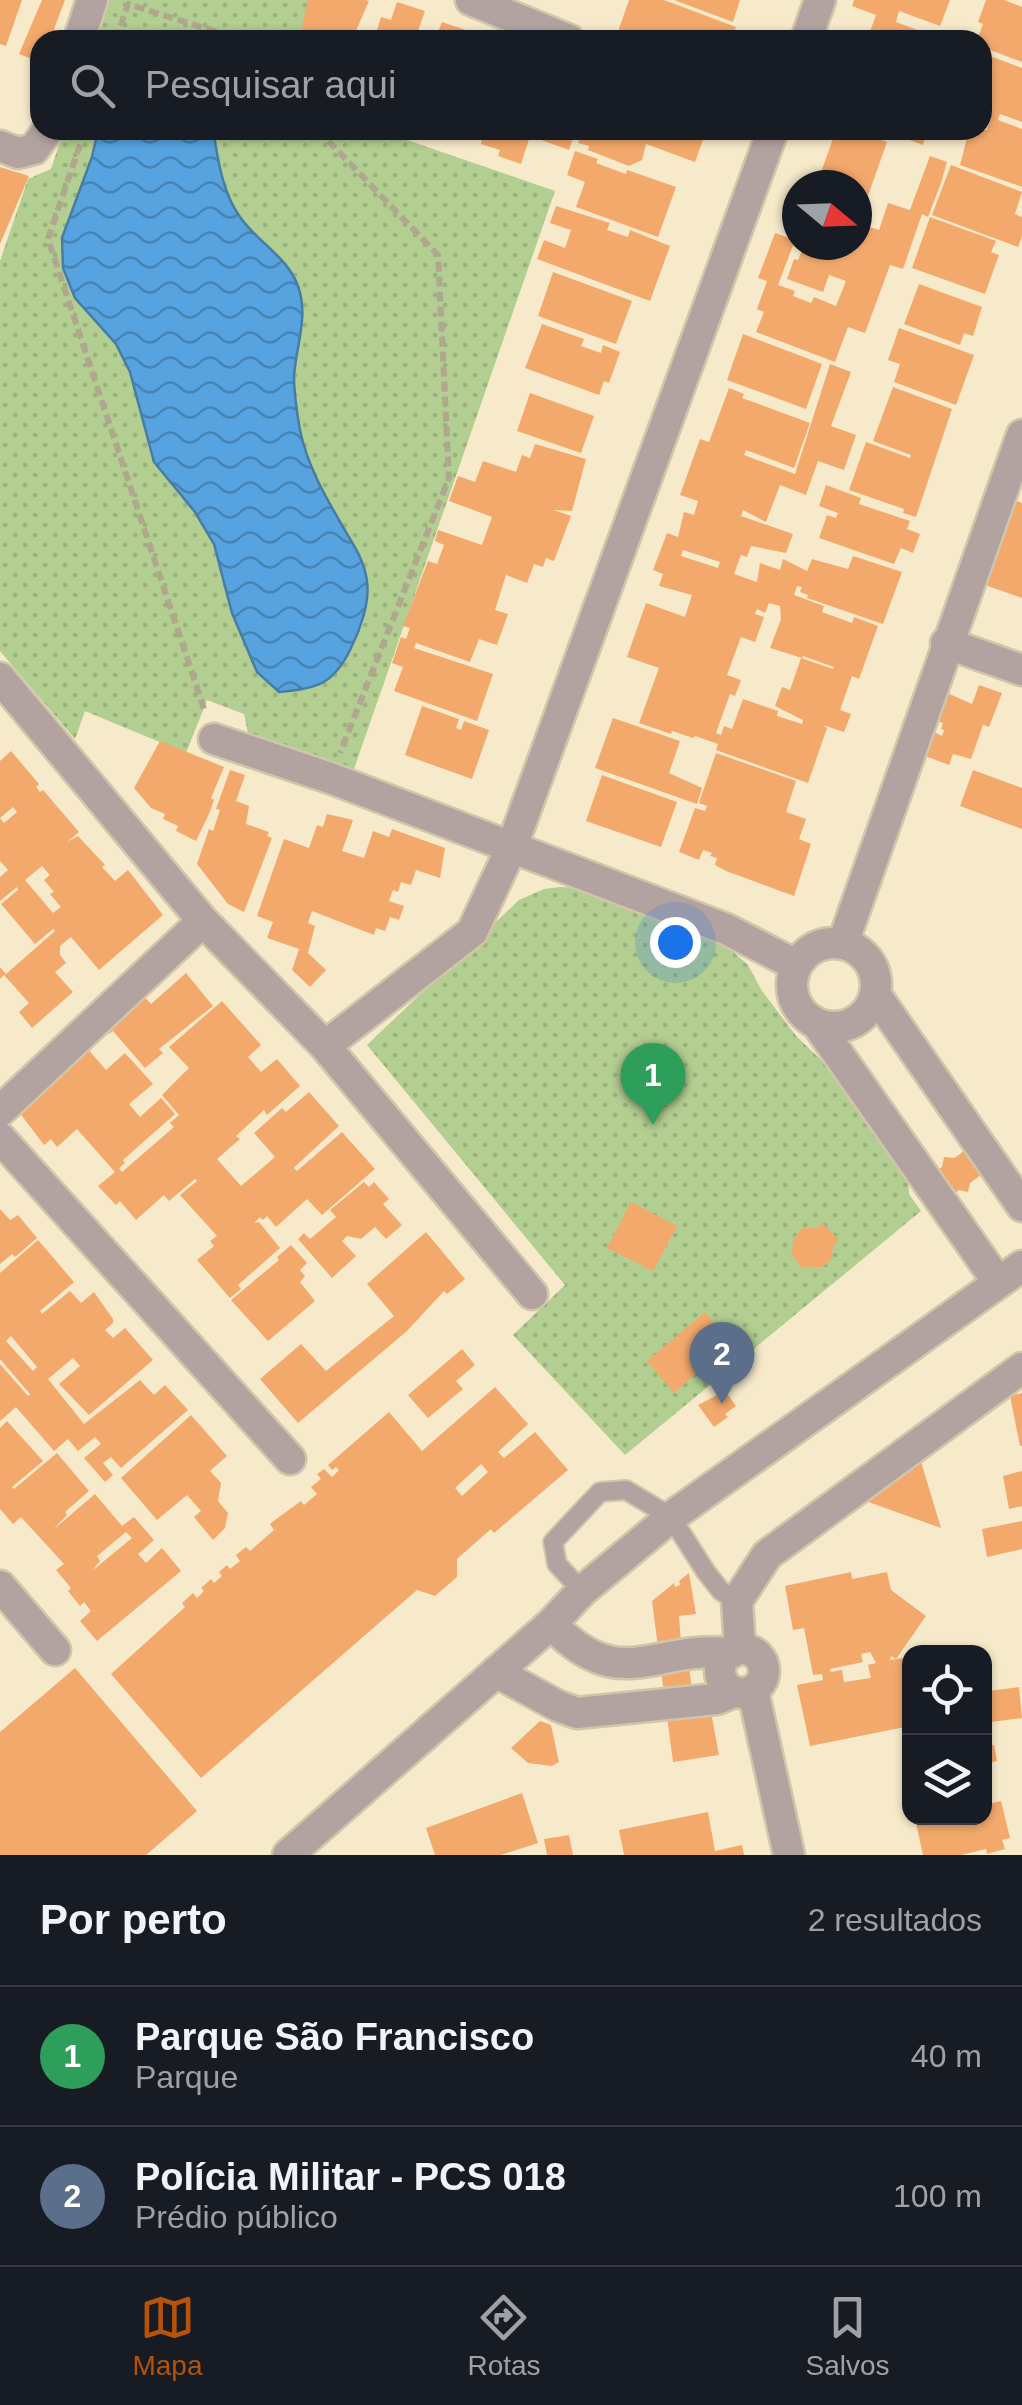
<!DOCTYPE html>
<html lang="pt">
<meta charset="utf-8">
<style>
:root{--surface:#171b24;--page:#20242c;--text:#f1f3f6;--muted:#9ea1a6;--line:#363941;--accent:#b45309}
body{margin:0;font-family:Helvetica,sans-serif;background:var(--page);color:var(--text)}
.controls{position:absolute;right:30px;bottom:30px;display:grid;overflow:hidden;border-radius:20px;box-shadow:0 2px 8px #0004}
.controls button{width:90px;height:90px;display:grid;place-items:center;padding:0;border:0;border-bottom:2px solid var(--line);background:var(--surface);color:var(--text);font:50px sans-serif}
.compass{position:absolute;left:782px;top:170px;width:90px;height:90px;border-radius:50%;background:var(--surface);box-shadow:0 2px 8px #0004;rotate:109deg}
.you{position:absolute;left:675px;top:942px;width:35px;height:35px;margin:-25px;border:8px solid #fff;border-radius:50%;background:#1a73e8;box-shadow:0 0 0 15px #1a73e833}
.badge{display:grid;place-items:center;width:65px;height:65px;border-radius:50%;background:var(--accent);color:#fff;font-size:32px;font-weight:700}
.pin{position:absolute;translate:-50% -82px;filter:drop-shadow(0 2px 5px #0008)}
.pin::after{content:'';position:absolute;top:52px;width:35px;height:30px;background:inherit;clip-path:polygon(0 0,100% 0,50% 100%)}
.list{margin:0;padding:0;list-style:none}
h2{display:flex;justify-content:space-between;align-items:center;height:130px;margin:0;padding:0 40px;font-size:42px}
h2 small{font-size:32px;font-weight:400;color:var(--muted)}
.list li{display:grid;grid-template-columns:65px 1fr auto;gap:30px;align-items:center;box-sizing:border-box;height:140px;padding:0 40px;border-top:2px solid var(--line)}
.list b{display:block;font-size:38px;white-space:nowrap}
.list p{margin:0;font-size:32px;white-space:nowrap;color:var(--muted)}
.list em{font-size:32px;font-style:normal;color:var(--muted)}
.icon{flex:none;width:55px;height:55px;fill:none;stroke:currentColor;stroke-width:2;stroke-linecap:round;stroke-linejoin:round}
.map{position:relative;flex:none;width:1022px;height:1855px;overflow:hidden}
.search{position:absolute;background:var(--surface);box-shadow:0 2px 8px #0004;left:30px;right:30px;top:30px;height:110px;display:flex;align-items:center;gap:25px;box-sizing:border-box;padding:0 35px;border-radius:30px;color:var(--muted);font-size:38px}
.sheet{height:410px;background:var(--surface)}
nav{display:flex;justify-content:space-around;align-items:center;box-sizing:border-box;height:140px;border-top:2px solid var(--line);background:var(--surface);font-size:28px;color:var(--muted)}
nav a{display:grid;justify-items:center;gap:5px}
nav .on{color:var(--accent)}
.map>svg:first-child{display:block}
.grass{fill:url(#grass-dots)}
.water{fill:url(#water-waves);stroke:#487da3;stroke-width:2.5}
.building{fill:#f3a96c;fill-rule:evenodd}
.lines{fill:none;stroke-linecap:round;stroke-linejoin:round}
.service-casing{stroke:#d1c6aa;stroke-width:22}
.minor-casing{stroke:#d1c6aa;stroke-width:35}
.tertiary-casing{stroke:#d1c6aa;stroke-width:35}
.path{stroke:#b0a78e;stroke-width:6;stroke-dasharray:10 5;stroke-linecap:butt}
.service{stroke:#b3a3a0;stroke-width:18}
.minor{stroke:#b3a3a0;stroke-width:30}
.tertiary{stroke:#b3a3a0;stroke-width:30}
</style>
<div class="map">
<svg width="1022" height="1855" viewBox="0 0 1022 1855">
<defs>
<pattern id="grass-dots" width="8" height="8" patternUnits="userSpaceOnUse" patternTransform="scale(2.5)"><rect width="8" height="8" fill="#b3ce91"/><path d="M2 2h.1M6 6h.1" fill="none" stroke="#9ab17c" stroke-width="1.8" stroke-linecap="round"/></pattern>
<pattern id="water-waves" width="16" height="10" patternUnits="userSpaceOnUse" patternTransform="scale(2.5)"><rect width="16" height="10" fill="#56a3df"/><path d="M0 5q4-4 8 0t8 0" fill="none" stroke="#4784b4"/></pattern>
</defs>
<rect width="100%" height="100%" fill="#f6eaca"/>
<path class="grass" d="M 109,0 L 361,0 L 347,40 L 95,40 Z
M 64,130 L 378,130 L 555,191 L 354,769 L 248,733 L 244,714 L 207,700 L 186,753 L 85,711 L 75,739 L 0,651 L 0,261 L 28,179 L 51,169 Z
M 560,887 L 576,888 L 708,937 L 731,950 L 748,965 L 762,991 L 797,1037 L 838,1076 L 908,1174 L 909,1194 L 921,1211 L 625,1455 L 513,1335 L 565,1285 L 367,1045 L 519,900 L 544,889 Z"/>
<path class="water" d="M 98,130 L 213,130 C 218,159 222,192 240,217 C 257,242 287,256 298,286 C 309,317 296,345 294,376 C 294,394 297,413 300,430 C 307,465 325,496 343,527 C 353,544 365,561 367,582 C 370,602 360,630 351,648 C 334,684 317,689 279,692 L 257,672 L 232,613 L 214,544 L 195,512 L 154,462 L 130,372 L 116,344 L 75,298 L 63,268 L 62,238 L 92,157 Z"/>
<path class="building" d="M 0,0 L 22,0 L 6,46 L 0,44 Z
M 42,0 L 65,0 L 50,40 L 40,40 L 40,62 L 19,54 Z
M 308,0 L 365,0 L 369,1 L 352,40 L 311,40 L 300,36 Z
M 629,0 L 664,0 L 736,27 L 731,40 L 615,40 Z
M 674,0 L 740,0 L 733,22 Z
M 854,0 L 950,0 L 940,26 L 899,11 L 896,22 L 944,40 L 867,40 L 876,15 L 852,6 Z
M 986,0 L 1004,0 L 1022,7 L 1022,62 L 982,47 L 982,40 L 977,40 L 983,24 L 978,22 Z
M 397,2 L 425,11 L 418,31 L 436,37 L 442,22 L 478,34 L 476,40 L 417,40 L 404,35 L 402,40 L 374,40 L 381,17 L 391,20 Z
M 982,53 L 1022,68 L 1022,122 L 1000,114 L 998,120 L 1022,129 L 1022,187 L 960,165 L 969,130 L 987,130 L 991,118 L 982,115 Z
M 466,130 L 576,130 L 569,150 L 530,136 L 521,164 L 498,156 L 500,150 L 481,144 L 482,139 Z
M 583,130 L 687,131 L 711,130 L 708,139 L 704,137 L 695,162 L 646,144 L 642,160 L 629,166 L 588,150 L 589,146 L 578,143 Z
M 836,130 L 875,130 L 873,136 L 857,132 L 887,142 L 857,227 L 857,185 L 832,185 L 819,178 Z
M 882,130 L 939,130 L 936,138 L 926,134 L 923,145 Z
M 575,151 L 598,159 L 596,163 L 626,174 L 627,170 L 676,187 L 658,237 L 576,207 L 585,182 L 567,175 Z
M 930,156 L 947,162 L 941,183 L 928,217 L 922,214 L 903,269 L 890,265 L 865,333 L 848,327 L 835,362 L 756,332 L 764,312 L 757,309 L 767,281 L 758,278 L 775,233 L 795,240 L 778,285 L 795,291 L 793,296 L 811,303 L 814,297 L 836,306 L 846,281 L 829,275 L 823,292 L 787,279 L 794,259 L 798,260 L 804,245 L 832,245 L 831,248 L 837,250 L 839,247 L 854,252 L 863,225 L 879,230 L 888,203 L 910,210 Z
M 951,165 L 1022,192 L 1015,214 L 1022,217 L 1022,236 L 1018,247 L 932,215 Z
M 0,167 L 29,176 L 0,244 Z
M 556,206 L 610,223 L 607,230 L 628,237 L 630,230 L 670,246 L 650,301 L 537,259 L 544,240 L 565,248 L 571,230 L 550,223 Z
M 930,217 L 996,241 L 991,252 L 999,255 L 985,294 L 912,268 Z
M 553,272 L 632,301 L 616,344 L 538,316 Z
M 919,284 L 982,307 L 973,336 L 964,333 L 960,345 L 904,324 Z
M 542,324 L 584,339 L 581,346 L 601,353 L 603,345 L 620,352 L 609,383 L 604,381 L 599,395 L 525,368 Z
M 899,328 L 974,355 L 956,405 L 894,382 L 900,364 L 888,360 Z
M 743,334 L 822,364 L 806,409 L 727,380 Z
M 830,364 L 851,372 L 831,426 L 856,435 L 844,470 L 818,461 L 806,495 L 780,485 L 766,522 L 743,510 L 741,516 L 793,534 L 786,553 L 751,546 L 747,557 L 741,555 L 734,574 L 757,582 L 760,563 L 780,570 L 783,559 L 807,571 L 812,559 L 848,569 L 853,556 L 902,572 L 883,624 L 807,598 L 808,595 L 800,592 L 802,587 L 797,586 L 794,595 L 824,606 L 822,612 L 852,623 L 854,617 L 878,626 L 859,679 L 852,676 L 840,710 L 851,714 L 844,732 L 823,725 L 827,728 L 808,783 L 716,750 L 718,744 L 695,736 L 693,738 L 672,731 L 671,734 L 639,723 L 659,668 L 627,657 L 646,603 L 685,617 L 692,595 L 659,586 L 663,574 L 653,570 L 667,533 L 678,537 L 684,512 L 694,515 L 698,501 L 680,495 L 700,439 L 709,442 L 729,388 L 744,394 L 742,398 L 810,423 L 794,468 L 746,450 L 744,455 L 795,474 ZM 683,550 L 720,562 L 718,568 L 681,556 ZM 769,603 L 780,606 L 781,619 L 770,648 L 802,658 L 803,656 L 834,667 L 833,669 L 801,658 L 790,690 L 782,687 L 775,706 L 803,720 L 802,724 L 777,716 L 778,711 L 743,699 L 732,729 L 724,726 L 721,735 L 716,733 L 730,694 L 735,696 L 741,680 L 727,675 L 741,637 L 755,642 L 764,617 L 755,614 L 757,609 L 765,613 Z
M 893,387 L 952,409 L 916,517 L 903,513 L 904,509 L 849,490 L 866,442 L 910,458 L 911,455 L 873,441 Z
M 530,393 L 594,416 L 581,453 L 517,431 Z
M 535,444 L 586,459 L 572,511 L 554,510 L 571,516 L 554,561 L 546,558 L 543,567 L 534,564 L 527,583 L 506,575 L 495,610 L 508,614 L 497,645 L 479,639 L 470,662 L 416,643 L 414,648 L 493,674 L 477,721 L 394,691 L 403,667 L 392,663 L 401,637 L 406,639 L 410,628 L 403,626 L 428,561 L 437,564 L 444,545 L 435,541 L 438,530 L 482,545 L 492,517 L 449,501 L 458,476 L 475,482 L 483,461 L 516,472 L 522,455 L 530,458 Z
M 826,485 L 861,498 L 859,504 L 910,521 L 907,529 L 920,534 L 913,553 L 901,548 L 894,564 L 819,538 L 827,515 L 836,518 L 838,513 L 819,506 Z
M 1012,499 L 1022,503 L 1022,598 L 982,584 Z
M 979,685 L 1002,693 L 989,727 L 983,725 L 971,759 L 953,754 L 949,765 L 925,756 L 934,732 L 942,736 L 944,730 L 941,729 L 943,723 L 932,719 L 943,691 L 972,704 Z
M 422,706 L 459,719 L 456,728 L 461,730 L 464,721 L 489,730 L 472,779 L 405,755 Z
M 613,718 L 680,741 L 669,773 L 702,788 L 697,804 L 595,768 Z
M 160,741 L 224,767 L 211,798 L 214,800 L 209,814 L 196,841 L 176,831 L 178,826 L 163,819 L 165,814 L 151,808 L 134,788 Z
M 11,751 L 39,784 L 36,787 L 40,792 L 43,790 L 79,832 L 67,842 L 78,836 L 105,865 L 102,867 L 115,881 L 128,870 L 163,915 L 99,970 L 71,937 L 60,946 L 60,955 L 66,963 L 55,972 L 73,992 L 32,1028 L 19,1012 L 29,1003 L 4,975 L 0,979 L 0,967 L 6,974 L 55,931 L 53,929 L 35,944 L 1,904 L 18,890 L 17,887 L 0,901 L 0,877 L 8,870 L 0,861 L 0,818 L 4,823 L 17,812 L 13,807 L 0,818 L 0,761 ZM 42,866 L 50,875 L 44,880 L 54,892 L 50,894 L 61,907 L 53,913 L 25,880 Z
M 716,753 L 796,781 L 786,812 L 806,819 L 799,839 L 811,844 L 794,896 L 726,871 L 715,865 L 717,858 L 710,856 L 712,853 L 703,850 L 699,860 L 679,852 L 695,808 L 705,811 L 707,806 L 699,803 Z
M 230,770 L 245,775 L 236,801 L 249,806 L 246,824 L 269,832 L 267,836 L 272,838 L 244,912 L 228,904 L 197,864 L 209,829 L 213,831 L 220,810 L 216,809 Z
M 973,770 L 1022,788 L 1022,829 L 960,806 Z
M 602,775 L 677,802 L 661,847 L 586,821 Z
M 327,814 L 353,820 L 342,851 L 364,858 L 373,831 L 389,837 L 392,829 L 445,848 L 440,878 L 416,870 L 411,885 L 401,882 L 398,892 L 393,890 L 389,901 L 404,906 L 399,920 L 390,917 L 385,931 L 376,928 L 374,935 L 312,911 L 308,923 L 315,926 L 308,953 L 326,970 L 310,987 L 292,970 L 299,949 L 267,938 L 273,922 L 257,916 L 284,839 L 309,848 L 317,825 L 323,827 Z
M 186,973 L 213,1006 L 159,1049 L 163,1053 L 145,1068 L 113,1031 L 109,1034 L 104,1028 L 143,995 L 151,1004 Z
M 222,1001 L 261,1045 L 248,1057 L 261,1072 L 277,1059 L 300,1086 L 267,1115 L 264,1110 L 236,1136 L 240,1139 L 217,1159 L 241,1186 L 275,1157 L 254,1133 L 282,1108 L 286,1112 L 309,1092 L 339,1126 L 287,1174 L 294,1168 L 297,1171 L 342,1132 L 375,1169 L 322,1215 L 307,1199 L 276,1227 L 267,1216 L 263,1220 L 260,1217 L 254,1223 L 259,1222 L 280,1248 L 238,1285 L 241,1289 L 230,1298 L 197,1260 L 214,1246 L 210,1241 L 217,1236 L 180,1195 L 197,1181 L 195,1179 L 169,1201 L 164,1195 L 136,1220 L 120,1201 L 116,1205 L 98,1186 L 115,1172 L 77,1129 L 57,1147 L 51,1139 L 44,1145 L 19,1112 L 87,1048 L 106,1070 L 125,1053 L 153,1084 L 129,1104 L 140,1117 L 161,1098 L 175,1114 L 123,1160 L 125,1163 L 119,1168 L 122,1172 L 174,1127 L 170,1123 L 179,1115 L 162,1095 L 189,1068 L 169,1047 Z
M 973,1145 L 1006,1157 L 970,1183 L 968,1192 L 959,1190 L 934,1208 L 917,1184 L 942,1167 L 944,1157 L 954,1158 Z
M 364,1182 L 369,1187 L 374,1182 L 389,1199 L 383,1204 L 402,1225 L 386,1239 L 375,1227 L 361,1239 L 347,1236 L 342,1241 L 356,1256 L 332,1278 L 298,1239 L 304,1233 L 310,1239 L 336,1217 L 330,1210 Z
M 631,1202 L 677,1226 L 653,1271 L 607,1248 Z
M 0,1209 L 10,1220 L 18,1215 L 37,1238 L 15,1257 L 12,1254 L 0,1264 Z
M 822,1223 L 839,1240 L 833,1245 L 832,1259 L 822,1267 L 801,1267 L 791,1253 L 795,1236 L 803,1228 L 817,1228 Z
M 426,1232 L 465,1279 L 447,1294 L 444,1291 L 407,1331 L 298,1423 L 260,1379 L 301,1344 L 326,1371 L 394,1316 L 367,1284 Z
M 38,1240 L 74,1282 L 40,1311 L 42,1314 L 70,1291 L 81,1303 L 94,1292 L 113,1319 L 113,1323 L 105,1330 L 113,1338 L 125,1328 L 153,1360 L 89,1415 L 59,1384 L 80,1366 L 73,1358 L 48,1379 L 84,1424 L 140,1380 L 154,1395 L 165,1385 L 188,1410 L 121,1468 L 111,1457 L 103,1463 L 113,1475 L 105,1482 L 84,1458 L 101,1444 L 95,1437 L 78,1451 L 68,1439 L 54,1451 L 16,1407 L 0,1421 L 0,1364 L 28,1396 L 30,1394 L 0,1359 L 0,1273 ZM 11,1336 L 37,1367 L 33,1371 L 6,1341 Z
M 291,1245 L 307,1263 L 300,1270 L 305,1276 L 300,1282 L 315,1301 L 268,1341 L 231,1300 L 279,1260 L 277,1257 Z
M 705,1312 L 731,1342 L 674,1393 L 647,1361 Z
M 462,1349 L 475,1365 L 456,1381 L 463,1389 L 428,1418 L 408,1395 Z
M 495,1387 L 528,1424 L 498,1452 L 504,1458 L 535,1432 L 568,1470 L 494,1533 L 491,1529 L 457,1559 L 457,1577 L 435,1596 L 417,1590 L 201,1778 L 111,1674 L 185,1607 L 182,1603 L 193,1593 L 197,1598 L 204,1591 L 201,1588 L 211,1579 L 214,1583 L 222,1576 L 219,1572 L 227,1565 L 230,1569 L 240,1561 L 236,1555 L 246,1547 L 250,1551 L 274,1530 L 270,1524 L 275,1520 L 301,1501 L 304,1505 L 317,1494 L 311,1487 L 321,1479 L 317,1474 L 324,1469 L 332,1477 L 339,1470 L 336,1467 L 332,1470 L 328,1465 L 389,1412 L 422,1451 ZM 481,1464 L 488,1472 L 462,1496 L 455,1488 Z
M 725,1391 L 736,1406 L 725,1414 L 728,1417 L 714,1427 L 698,1405 Z
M 1022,1393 L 1022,1446 L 1020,1446 L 1010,1396 Z
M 191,1415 L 227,1456 L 210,1471 L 221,1483 L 218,1501 L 228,1513 L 225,1528 L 213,1540 L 194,1517 L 201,1511 L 187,1495 L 157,1520 L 121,1478 Z
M 7,1421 L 43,1461 L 12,1487 L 14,1489 L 57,1453 L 89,1491 L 65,1512 L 67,1515 L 53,1530 L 95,1494 L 122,1526 L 134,1517 L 154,1540 L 138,1554 L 146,1563 L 162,1548 L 181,1571 L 97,1641 L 80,1621 L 91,1611 L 84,1602 L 80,1606 L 68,1591 L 71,1588 L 56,1570 L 64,1564 L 21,1517 L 13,1524 L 0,1509 L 0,1428 ZM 126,1532 L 132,1538 L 92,1571 L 100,1561 L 97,1556 Z
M 919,1455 L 941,1528 L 860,1499 Z
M 1022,1471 L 1022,1506 L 1009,1509 L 1003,1476 Z
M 1022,1521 L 1022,1549 L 987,1557 L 982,1529 Z
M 851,1572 L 852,1579 L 887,1572 L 891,1590 L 926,1616 L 896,1659 L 891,1656 L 890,1660 L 903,1658 L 904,1663 L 910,1662 L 910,1726 L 810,1746 L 797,1685 L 823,1680 L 822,1674 L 813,1675 L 804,1628 L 793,1630 L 785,1586 ZM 870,1652 L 876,1663 L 868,1665 L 871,1678 L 844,1682 L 842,1670 L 831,1672 L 830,1669 L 863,1662 L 861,1654 Z
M 689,1573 L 696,1614 L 679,1616 L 681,1644 L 686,1643 L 692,1690 L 711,1712 L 719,1755 L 673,1762 L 652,1601 L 674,1583 L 675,1587 L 680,1585 L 679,1581 Z
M 75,1668 L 197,1811 L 146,1855 L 0,1855 L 0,1732 Z
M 1019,1687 L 1022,1718 L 991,1722 L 988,1691 Z
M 540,1721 L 551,1725 L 559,1762 L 552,1766 L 528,1763 L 511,1748 Z
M 994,1745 L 997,1761 L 984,1764 L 984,1746 Z
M 522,1793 L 538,1843 L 501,1855 L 435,1855 L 426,1828 Z
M 1001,1801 L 1010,1838 L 1002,1840 L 1005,1849 L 987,1854 L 986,1849 L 961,1855 L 923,1855 L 915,1818 L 984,1818 L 984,1805 Z
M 708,1812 L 715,1851 L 742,1845 L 744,1855 L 624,1855 L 619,1830 Z
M 569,1835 L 573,1855 L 547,1855 L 544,1839 Z"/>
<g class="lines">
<defs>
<path id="service" d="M 582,1591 L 557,1564 L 553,1542 L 600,1492 L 626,1490 L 671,1517 L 706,1572 L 721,1591 L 737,1601"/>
<path id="minor" d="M 471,0 L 569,40
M 79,40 L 92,0
M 806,40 L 820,0
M 0,146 L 18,153 L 34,149 L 48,130
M 946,643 L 1022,670
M 0,678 L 203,921 L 325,1046 L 532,1294
M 214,739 L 330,778 L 726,929 L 796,965
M 843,943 L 1022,435
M792 985a42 42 0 1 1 84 0a42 42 0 1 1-84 0Z
M 875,994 L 1022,1206
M 817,1024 L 998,1282
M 325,1046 L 472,932 L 511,849 L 773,130
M 0,1111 L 203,921
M 0,1138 L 290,1459
M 0,1586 L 55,1650
M 551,1624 C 621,1696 652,1645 731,1653
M 740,1649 L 737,1601 L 767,1555 L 1022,1368
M720 1671a22 22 0 1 1 44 0a22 22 0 1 1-44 0Z
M 496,1672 L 558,1706 L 577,1713 L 717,1699 L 734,1692
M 753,1691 L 789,1855"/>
<path id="tertiary" d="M 288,1855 L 551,1624 L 582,1591 L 671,1517 L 1022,1266"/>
</defs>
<use href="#service" class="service-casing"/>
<use href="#minor" class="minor-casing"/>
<use href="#tertiary" class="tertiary-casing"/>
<path class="path" d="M 116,40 L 128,4 L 227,35 L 232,40
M 85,130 L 48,239 L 205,712
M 318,130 L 438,255 L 449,478 L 340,753"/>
<use href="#service" class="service"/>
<use href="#minor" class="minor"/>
<use href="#tertiary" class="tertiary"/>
</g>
</svg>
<div class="controls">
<button><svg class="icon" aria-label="locate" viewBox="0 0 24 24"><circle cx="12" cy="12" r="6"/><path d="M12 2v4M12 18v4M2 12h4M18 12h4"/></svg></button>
<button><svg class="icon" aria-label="layers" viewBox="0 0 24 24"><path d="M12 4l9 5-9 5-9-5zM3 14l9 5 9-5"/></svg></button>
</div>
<svg class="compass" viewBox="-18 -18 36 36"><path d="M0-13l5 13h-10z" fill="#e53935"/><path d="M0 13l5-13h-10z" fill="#9ea1a6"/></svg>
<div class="you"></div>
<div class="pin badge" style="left:653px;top:1125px;background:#2e9e5b">1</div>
<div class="pin badge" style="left:722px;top:1404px;background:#5c6f8a">2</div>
<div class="search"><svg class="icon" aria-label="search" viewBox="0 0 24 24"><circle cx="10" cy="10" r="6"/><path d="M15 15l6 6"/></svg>Pesquisar aqui</div>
</div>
<section class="sheet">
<h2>Por perto<small>2 resultados</small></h2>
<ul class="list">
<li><span class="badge" style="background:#2e9e5b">1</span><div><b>Parque São Francisco</b><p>Parque</p></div><em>40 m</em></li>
<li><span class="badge" style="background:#5c6f8a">2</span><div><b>Polícia Militar - PCS 018</b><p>Prédio público</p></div><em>100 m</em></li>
</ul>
</section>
<nav>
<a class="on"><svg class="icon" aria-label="map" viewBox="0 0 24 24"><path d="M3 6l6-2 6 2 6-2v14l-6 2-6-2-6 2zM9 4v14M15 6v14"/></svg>Mapa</a>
<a><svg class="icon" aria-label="directions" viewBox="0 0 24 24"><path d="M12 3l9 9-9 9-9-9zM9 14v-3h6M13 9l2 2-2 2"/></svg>Rotas</a>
<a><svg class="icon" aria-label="saved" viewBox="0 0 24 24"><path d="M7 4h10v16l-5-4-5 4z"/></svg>Salvos</a>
</nav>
